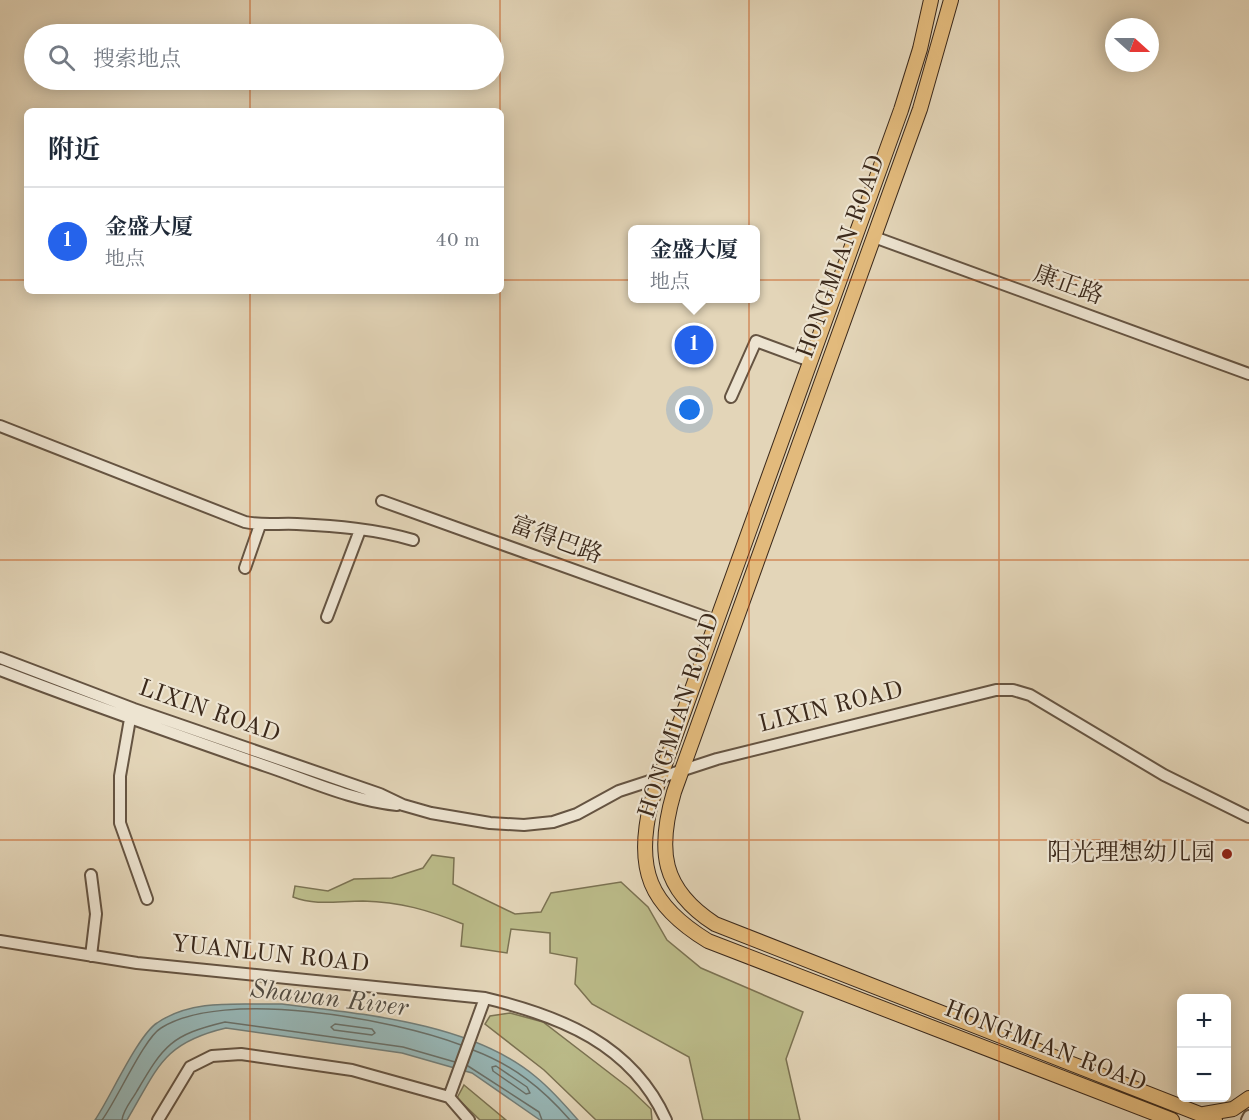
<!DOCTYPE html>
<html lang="zh">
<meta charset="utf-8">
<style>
:root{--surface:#fff;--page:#f6f6f7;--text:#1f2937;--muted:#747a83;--line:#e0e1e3;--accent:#2563eb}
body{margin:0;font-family:"Old Standard TT","Noto Serif SC",serif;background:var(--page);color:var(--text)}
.controls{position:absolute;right:18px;bottom:18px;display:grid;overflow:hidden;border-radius:9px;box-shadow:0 3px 15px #0003}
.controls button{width:54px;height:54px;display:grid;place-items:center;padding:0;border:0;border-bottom:2px solid var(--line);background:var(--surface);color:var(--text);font:30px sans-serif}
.compass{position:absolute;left:1105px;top:18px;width:54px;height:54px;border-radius:50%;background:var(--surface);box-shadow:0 3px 15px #0003;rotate:111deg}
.you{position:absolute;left:690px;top:410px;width:21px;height:21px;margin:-15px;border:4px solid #fff;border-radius:50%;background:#1a73e8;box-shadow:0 0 0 9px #1a73e833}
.badge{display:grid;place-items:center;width:39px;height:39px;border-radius:50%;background:var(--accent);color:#fff;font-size:20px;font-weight:700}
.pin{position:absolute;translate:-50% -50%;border:3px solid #fff;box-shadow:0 2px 6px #0006}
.popup{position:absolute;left:628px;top:225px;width:132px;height:78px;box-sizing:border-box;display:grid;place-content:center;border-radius:9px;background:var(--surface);filter:drop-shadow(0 2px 4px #0005);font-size:20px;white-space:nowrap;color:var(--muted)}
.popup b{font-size:22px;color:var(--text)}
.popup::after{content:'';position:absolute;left:50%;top:100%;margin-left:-12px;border:12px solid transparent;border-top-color:var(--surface)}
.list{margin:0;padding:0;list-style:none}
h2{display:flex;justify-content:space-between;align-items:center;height:78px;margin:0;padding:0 24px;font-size:26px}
h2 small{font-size:20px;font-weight:400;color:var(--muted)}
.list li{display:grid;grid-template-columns:39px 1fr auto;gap:18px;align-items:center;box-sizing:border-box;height:108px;padding:0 24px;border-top:2px solid var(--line)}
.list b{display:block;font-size:22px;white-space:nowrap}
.list p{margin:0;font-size:20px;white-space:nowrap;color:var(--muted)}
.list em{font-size:20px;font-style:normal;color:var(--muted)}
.icon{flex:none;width:33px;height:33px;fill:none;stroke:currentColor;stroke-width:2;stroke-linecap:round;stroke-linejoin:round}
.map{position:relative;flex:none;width:1249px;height:1120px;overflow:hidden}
.search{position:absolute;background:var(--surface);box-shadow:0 3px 15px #0003;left:24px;top:24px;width:480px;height:66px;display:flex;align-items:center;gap:15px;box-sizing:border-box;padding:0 21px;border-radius:33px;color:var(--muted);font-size:22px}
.panel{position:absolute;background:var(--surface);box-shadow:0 3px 15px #0003;left:24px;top:108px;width:480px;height:186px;border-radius:9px}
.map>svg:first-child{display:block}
.green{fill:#bbbb89;stroke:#7b7252;stroke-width:1.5}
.water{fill:#97b7b7;stroke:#727e79;stroke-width:1.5}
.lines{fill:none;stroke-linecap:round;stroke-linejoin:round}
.shore{stroke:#697069;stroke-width:1.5}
.minor-casing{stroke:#655442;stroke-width:14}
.major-casing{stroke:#3b291b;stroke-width:16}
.minor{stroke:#ede4d1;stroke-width:10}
.major{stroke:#e2ba7c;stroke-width:14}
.grid{fill:none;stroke:#c54f0f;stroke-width:1.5;stroke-opacity:0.55}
.poi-dot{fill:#8f2418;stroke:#ede4d1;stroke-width:2}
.labels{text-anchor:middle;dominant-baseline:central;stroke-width:4.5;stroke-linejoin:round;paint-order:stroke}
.street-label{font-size:24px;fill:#3b291b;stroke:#ede4d1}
.poi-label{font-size:24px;fill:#3b291b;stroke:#ede4d1;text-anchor:end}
.water-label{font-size:26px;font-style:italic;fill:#524c42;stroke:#ede4d1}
</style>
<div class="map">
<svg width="1249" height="1120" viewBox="0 0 1249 1120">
<rect width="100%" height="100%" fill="#e3d5b8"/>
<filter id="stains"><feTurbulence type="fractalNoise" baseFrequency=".00333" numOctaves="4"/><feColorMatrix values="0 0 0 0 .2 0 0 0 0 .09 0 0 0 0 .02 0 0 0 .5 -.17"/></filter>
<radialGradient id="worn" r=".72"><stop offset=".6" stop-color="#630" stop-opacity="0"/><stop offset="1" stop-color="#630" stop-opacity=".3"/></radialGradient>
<path class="green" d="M 432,855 L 454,858 L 453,884 L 515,914 L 541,912 L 551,893 L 621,882 L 648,907 L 667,940 L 701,968 L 803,1012 L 786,1059 L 800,1120 L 703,1120 L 689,1057 L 592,1004 L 575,984 L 577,958 L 550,953 L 550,933 L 511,929 L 507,953 L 461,946 L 463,924 C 428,910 401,902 363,901 C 338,901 316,906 293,897 L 295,886 L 328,891 L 354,879 L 392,878 L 423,868 Z
M 510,1013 L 543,1022 L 629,1088 L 651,1109 L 652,1120 L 596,1120 L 544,1070 L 485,1024 L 490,1016 Z
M 464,1085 L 506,1120 L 480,1120 L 457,1098 Z"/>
<path class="water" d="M 282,1004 C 363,1014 472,1023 536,1077 C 552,1090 565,1105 578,1120 L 540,1120 L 472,1073 L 402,1053 L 226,1028 C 162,1043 158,1068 127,1120 L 95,1120 C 110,1098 138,1035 157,1023 C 193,998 241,1005 282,1004 Z"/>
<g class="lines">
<path class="shore" d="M 335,1024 L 372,1029 L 375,1033 L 372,1035 L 334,1030 L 331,1027 Z
M 473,1050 C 513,1065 542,1088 570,1120
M 468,1066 L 539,1112 L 542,1120
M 496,1066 L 527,1087 L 530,1093 L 526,1094 L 493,1071 L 492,1067 Z
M 102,1120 C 117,1100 144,1038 161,1028 C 224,988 393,1019 461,1045
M 122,1120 C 123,1110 132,1100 137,1091 C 164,1045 171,1035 225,1022 L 403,1047 L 455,1062"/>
<defs>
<path id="minor" d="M 874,237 L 1249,374
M 731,397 L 756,341 L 810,361
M 0,426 L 245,522 C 263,526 279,523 297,524 C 336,526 376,529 413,540
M 382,501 L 716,621
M 245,568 L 260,525
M 327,617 L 360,530
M 0,658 L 134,709 L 380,794 L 403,805 L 431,813 L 490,823 L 524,825 L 553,822 L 577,814 L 619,791 L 717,759 L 996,690 L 1013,690 L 1030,695 L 1164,775 L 1249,817
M 0,670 C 88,704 177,735 266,766 C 308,780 353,801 397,805
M 130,719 L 120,776 L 120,823 L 147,899
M 91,875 L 96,914 L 91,956
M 0,941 L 137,963 L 485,998 C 560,1016 632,1044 666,1120
M 449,1097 L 485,998
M 449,1097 L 469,1120
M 158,1120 L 190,1067 L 212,1056 L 241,1054 L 352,1070 L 449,1097
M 1247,1120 L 1249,1116"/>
<path id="major" d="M 931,0 L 920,49 L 901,110 L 651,803 C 635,869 649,905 708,941 L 1172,1120
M 951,0 L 920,109 L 674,792 C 657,850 661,889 715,924 L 1215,1120
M 1204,1114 L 1233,1109 L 1249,1098"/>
</defs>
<use href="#minor" class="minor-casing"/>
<use href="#major" class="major-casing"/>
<use href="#minor" class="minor"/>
<use href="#major" class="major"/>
</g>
<path class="grid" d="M 250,0 L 250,34M 500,0 L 500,111M 749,0 L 749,1120M 999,0 L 999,1120M 250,80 L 250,111M 0,280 L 27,280M 501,280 L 1249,280M 250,291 L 250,1120M 500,291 L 500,1120M 0,560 L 1249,560M 0,840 L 1249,840"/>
<circle class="poi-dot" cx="1227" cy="854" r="6"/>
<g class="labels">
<g class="street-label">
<text transform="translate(842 257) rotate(-70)">HONGMIAN ROAD</text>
<text transform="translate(1068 286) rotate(20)">康正路</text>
<text transform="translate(556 541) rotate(20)">富得巴路</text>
<text transform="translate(831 708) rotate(-14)">LIXIN ROAD</text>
<text transform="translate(209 712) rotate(19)">LIXIN ROAD</text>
<text transform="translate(680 716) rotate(-72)">HONGMIAN ROAD</text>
<text transform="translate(270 955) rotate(6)">YUANLUN ROAD</text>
<text transform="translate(1045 1047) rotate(21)">HONGMIAN ROAD</text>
</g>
<g class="poi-label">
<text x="1215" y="854">阳光理想幼儿园</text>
</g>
<g class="water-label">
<text transform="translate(329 999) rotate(7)">Shawan River</text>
</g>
</g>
<rect width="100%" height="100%" filter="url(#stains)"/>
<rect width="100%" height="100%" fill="url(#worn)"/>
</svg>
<div class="controls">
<button>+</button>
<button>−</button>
</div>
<svg class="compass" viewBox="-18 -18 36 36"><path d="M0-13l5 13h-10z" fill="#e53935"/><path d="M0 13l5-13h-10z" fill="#747a83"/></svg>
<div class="you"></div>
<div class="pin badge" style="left:694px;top:345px">1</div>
<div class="popup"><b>金盛大厦</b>地点</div>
<div class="search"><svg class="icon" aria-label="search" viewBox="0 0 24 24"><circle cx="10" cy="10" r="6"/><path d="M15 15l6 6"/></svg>搜索地点</div>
<section class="panel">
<h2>附近<small></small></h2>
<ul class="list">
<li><span class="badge">1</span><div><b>金盛大厦</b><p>地点</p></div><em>40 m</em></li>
</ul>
</section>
</div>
